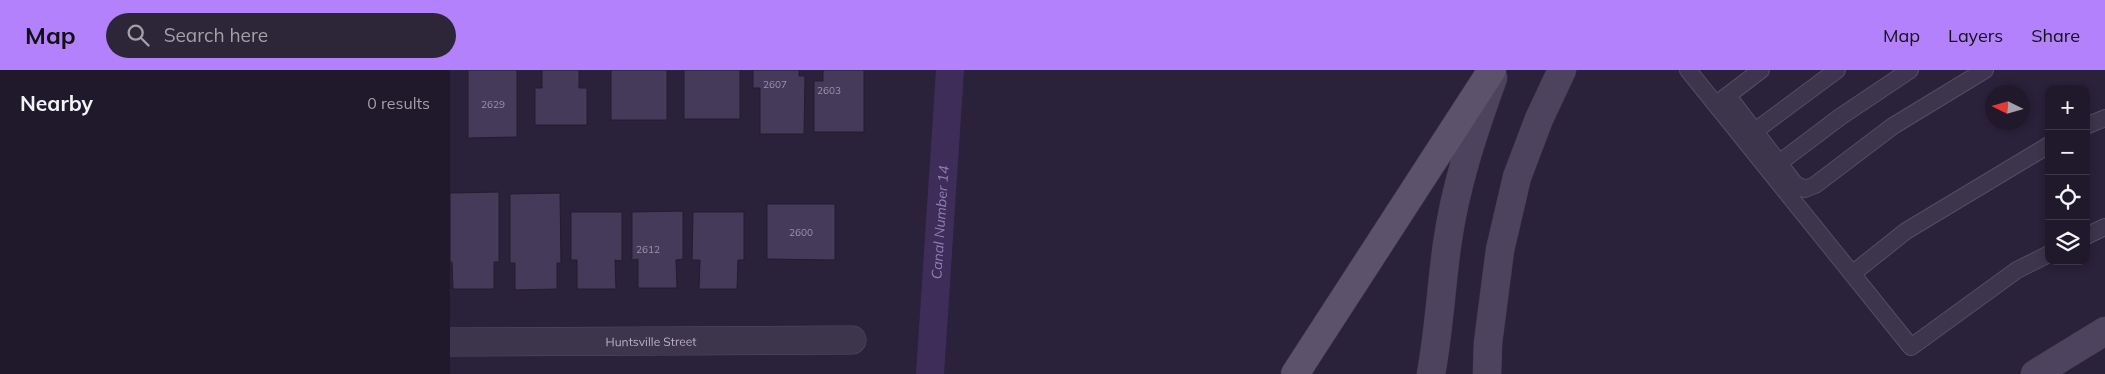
<!DOCTYPE html>
<meta charset="utf-8">
<style>
:root{--surface:#20192c;--page:#2d2638;--text:#f1f3f6;--muted:#a2a0a9;--line:#3d3848;--accent:#b381fb}
body{margin:0;font-family:Mulish,sans-serif;background:var(--page);color:var(--text)}
.controls{position:absolute;right:15px;top:15px;display:grid;overflow:hidden;border-radius:10px;box-shadow:0 2px 8px #0003}
.controls button{width:45px;height:45px;display:grid;place-items:center;padding:0;border:0;border-bottom:1px solid var(--line);background:var(--surface);color:var(--text);font:25px sans-serif}
.compass{position:absolute;left:1535px;top:15px;width:45px;height:45px;border-radius:50%;background:var(--surface);box-shadow:0 2px 8px #0003;rotate:275deg}
.list{margin:0;padding:0;list-style:none}
h2{display:flex;justify-content:space-between;align-items:center;height:65px;margin:0;padding:0 20px;font-size:21px}
h2 small{font-size:16px;font-weight:400;color:var(--muted)}
.icon{flex:none;width:28px;height:28px;fill:none;stroke:currentColor;stroke-width:2;stroke-linecap:round;stroke-linejoin:round}
.map{position:relative;flex:none;width:1655px;height:304px;overflow:hidden}
header{display:flex;align-items:center;gap:30px;box-sizing:border-box;height:70px;padding:0 25px;background:var(--accent);color:#111}
header strong{font-size:24px}
nav{display:flex;gap:28px;margin-inline-start:auto;font-size:18px}
.search{width:350px;height:45px;background:var(--page);display:flex;align-items:center;gap:12px;box-sizing:border-box;padding:0 18px;border-radius:28px;color:var(--muted);font-size:19px}
main{display:flex}
aside{flex:1;background:var(--surface)}
.map>svg:first-child{display:block}
.lines{fill:none;stroke-linecap:round;stroke-linejoin:round}
.canal{stroke:#3e2d59;stroke-width:28}
.building{fill:#453a59;stroke:#241c31}
.service-casing{stroke:#554d62;stroke-width:18}
.minor-casing{stroke:#554d62;stroke-width:29}
.secondary-casing{stroke:#433b51;stroke-width:29}
.primary-casing{stroke:#433b51;stroke-width:29}
.service{stroke:#3d354b;stroke-width:16}
.minor{stroke:#3d354b;stroke-width:28}
.secondary{stroke:#4e435e;stroke-width:28}
.primary{stroke:#5c526b;stroke-width:28}
.labels{text-anchor:middle;dominant-baseline:central;stroke-width:4;stroke-linejoin:round;paint-order:stroke}
.number-label{font-size:10px;fill:#9c92ac}
.street-label{font-size:12px;fill:#b9b0c7;stroke:#221a2f}
.water-label{font-size:14px;font-style:italic;fill:#927eb4;stroke:#221a2f}
</style>
<header>
<strong>Map</strong>
<div class="search"><svg class="icon" aria-label="search" viewBox="0 0 24 24"><circle cx="10" cy="10" r="6"/><path d="M15 15l6 6"/></svg>Search here</div>
<nav><a>Map</a><a>Layers</a><a>Share</a></nav>
</header>
<main>
<aside>
<h2>Nearby<small>0 results</small></h2>
<ul class="list">
</ul>
</aside>
<div class="map">
<svg width="1655" height="304" viewBox="0 0 1655 304">
<rect width="100%" height="100%" fill="#2a213a"/>
<g class="lines">
<path class="canal" id="s1" d="M 480,304 L 500,0"/>
</g>
<path class="building" d="M 18,0 L 67,0 L 67,67 L 18,68 Z
M 92,0 L 129,0 L 129,18 L 137,18 L 137,55 L 85,55 L 85,18 L 92,18 Z
M 161,0 L 217,0 L 217,50 L 161,50 Z
M 234,0 L 290,0 L 290,49 L 234,49 Z
M 303,0 L 349,0 L 349,6 L 355,6 L 354,64 L 310,64 L 310,18 L 303,18 Z
M 373,0 L 414,0 L 414,62 L 364,62 L 364,11 L 373,11 Z
M 49,122 L 49,192 L 44,192 L 44,219 L 3,219 L 2,192 L 0,192 L 0,123 Z
M 110,123 L 111,193 L 107,193 L 107,219 L 65,220 L 65,193 L 60,193 L 60,124 Z
M 317,134 L 385,134 L 385,190 L 317,189 Z
M 233,141 L 233,189 L 226,190 L 227,218 L 188,218 L 188,189 L 182,190 L 182,142 Z
M 121,142 L 172,142 L 172,191 L 165,190 L 166,219 L 127,219 L 127,190 L 121,190 Z
M 243,142 L 294,142 L 294,190 L 288,190 L 287,219 L 249,219 L 250,190 L 242,190 Z"/>
<g class="lines">
<defs>
<path id="service" d="M 1238,0 L 1461,277 L 1567,200 L 1599,184
M 1278,26 L 1345,114 L 1355,119 L 1365,115 L 1443,56 L 1535,0
M 1269,32 L 1311,0
M 1636,56 L 1655,48
M 1305,61 L 1387,0
M 1329,93 L 1390,47 L 1460,0
M 1636,166 L 1655,157
M 1402,204 L 1456,161 L 1599,75"/>
<g id="minor">
<path id="s2" d="M 0,272 L 402,270"/>
</g>
<path id="secondary" d="M 981,304 C 989,261 991,218 997,175 C 1005,117 1023,63 1043,8
M 1037,304 L 1038,273 L 1050,180 L 1067,107 L 1089,49 L 1112,0
M 1585,304 L 1655,261"/>
<path id="primary" d="M 845,304 L 1042,0"/>
</defs>
<use href="#service" class="service-casing"/>
<use href="#minor" class="minor-casing"/>
<use href="#secondary" class="secondary-casing"/>
<use href="#primary" class="primary-casing"/>
<use href="#service" class="service"/>
<use href="#minor" class="minor"/>
<use href="#secondary" class="secondary"/>
<use href="#primary" class="primary"/>
</g>
<g class="labels">
<g class="number-label">
<text x="325" y="14">2607</text>
<text x="379" y="20">2603</text>
<text x="43" y="34">2629</text>
<text x="351" y="162">2600</text>
<text x="198" y="179">2612</text>
</g>
<g class="street-label">
<text stroke="none"><textPath href="#s2" startOffset="201">Huntsville Street</textPath></text>
</g>
<g class="water-label">
<text stroke="none"><textPath href="#s1" startOffset="152">Canal Number 14</textPath></text>
</g>
</g>
</svg>
<div class="controls">
<button>+</button>
<button>−</button>
<button><svg class="icon" aria-label="locate" viewBox="0 0 24 24"><circle cx="12" cy="12" r="6"/><path d="M12 2v4M12 18v4M2 12h4M18 12h4"/></svg></button>
<button><svg class="icon" aria-label="layers" viewBox="0 0 24 24"><path d="M12 4l9 5-9 5-9-5zM3 14l9 5 9-5"/></svg></button>
</div>
<svg class="compass" viewBox="-18 -18 36 36"><path d="M0-13l5 13h-10z" fill="#e53935"/><path d="M0 13l5-13h-10z" fill="#a2a0a9"/></svg>
</div>
</main>
